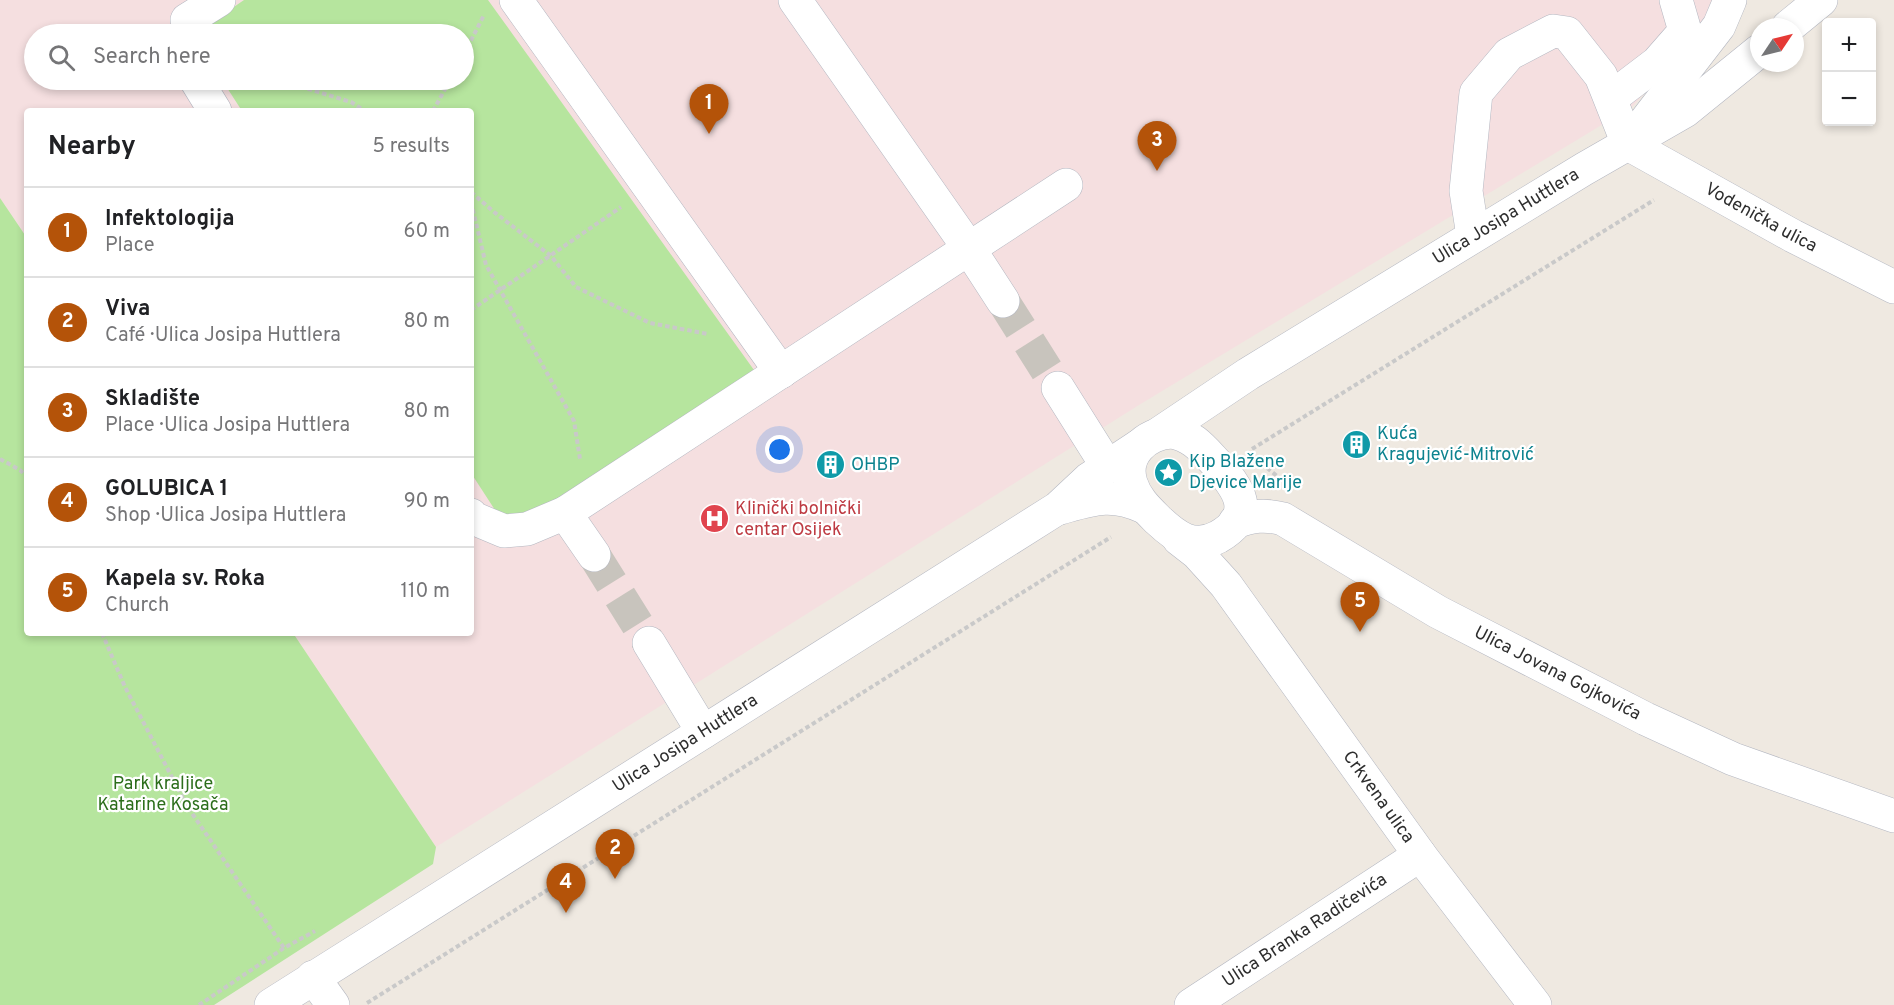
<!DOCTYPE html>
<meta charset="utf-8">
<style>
:root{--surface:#fff;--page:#f6f6f6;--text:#202124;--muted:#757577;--line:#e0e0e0;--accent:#b45309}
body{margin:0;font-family:Overpass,sans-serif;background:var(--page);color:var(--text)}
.controls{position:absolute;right:18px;top:18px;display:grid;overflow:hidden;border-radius:6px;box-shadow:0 3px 9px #0003}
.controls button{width:54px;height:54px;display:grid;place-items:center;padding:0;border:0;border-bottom:2px solid var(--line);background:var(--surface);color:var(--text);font:30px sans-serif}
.compass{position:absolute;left:1750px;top:18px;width:54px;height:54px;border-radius:50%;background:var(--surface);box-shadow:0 3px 9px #0003;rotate:55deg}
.you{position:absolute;left:780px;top:450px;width:21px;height:21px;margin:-15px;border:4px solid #fff;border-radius:50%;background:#1a73e8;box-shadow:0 0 0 9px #1a73e833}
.badge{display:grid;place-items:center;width:39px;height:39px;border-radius:50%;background:var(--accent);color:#fff;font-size:20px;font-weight:700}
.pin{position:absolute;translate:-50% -50px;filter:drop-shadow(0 2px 3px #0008)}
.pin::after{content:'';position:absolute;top:32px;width:21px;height:18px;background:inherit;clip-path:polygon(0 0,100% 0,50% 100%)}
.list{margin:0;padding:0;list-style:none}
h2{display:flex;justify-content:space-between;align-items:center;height:78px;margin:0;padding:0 24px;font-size:26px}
h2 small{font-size:20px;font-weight:400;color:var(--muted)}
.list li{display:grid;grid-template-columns:39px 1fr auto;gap:18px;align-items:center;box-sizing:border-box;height:90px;padding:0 24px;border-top:2px solid var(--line)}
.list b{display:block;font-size:22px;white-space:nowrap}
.list p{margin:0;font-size:20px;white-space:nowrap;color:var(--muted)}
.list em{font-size:20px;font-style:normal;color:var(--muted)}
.icon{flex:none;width:33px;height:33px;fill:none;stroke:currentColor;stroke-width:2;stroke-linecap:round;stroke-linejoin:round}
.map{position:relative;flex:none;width:1894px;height:1005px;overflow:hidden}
.search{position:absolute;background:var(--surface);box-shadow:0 3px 9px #0003;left:24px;top:24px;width:450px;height:66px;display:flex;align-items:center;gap:15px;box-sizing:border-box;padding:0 21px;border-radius:33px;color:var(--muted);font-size:22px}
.panel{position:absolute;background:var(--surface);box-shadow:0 3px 9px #0003;left:24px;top:108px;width:450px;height:528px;border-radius:6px}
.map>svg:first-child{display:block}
.medical{fill:#f5dfe0;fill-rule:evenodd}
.green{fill:#b6e59e}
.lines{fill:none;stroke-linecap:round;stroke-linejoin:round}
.minor-tunnel{stroke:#c8c4bd;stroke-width:33;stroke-dasharray:33 16;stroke-linecap:butt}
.minor-casing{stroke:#b4b7c1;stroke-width:34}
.path{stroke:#c9c9c9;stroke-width:4;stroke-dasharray:4.5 3;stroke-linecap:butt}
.minor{stroke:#fff;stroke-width:33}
.labels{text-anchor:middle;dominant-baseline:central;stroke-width:4.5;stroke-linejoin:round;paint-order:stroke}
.street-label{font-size:18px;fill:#2e2e2e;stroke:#fff}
.culture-label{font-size:18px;fill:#0d838f;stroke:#fff;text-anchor:start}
.health-label{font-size:18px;fill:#be3a42;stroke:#fff;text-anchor:start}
.park-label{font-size:18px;fill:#2c6e1b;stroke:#fff}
</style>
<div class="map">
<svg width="1894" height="1005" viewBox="0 0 1894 1005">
<rect width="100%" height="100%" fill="#efe9e1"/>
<path class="medical" d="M 0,0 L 1717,0 L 1699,32 L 1633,106 L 1139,405 L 436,847 L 293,633 L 471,633 L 471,111 L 27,111 L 27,238 L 0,198 ZM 34,34 L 464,34 L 464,80 L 34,80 Z"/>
<path class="green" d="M 244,0 L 488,0 L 754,370 L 532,523 L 495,510 L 471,473 L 471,111 L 242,111 L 222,80 L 464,80 L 464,34 L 210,34 L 212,22 Z
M 0,198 L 27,238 L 27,633 L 293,633 L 436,847 L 433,864 L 214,1005 L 0,1005 Z"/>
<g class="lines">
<path class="minor-tunnel" d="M 1003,301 L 1058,388
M 594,555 L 649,643"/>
<defs>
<g id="minor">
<path d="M 516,0 L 781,372"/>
<path d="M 795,0 L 968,247 L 1003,301"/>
<path d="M 187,20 L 219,0"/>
<path d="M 1788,27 L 1821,0"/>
<path d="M 196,80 L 215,111"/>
<path d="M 1611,98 L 1657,63 L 1685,31 L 1676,0"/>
<path d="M 1638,131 L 1719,26 L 1730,0"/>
<path id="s1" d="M 1628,144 L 1793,236 L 1894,287"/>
<path d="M 1473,236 L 1466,191 L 1476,93 L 1509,54 L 1553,31 L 1567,33 L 1601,76 L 1628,144"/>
<path d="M 1058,388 L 1107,466"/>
<path d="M 1172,432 C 1193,436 1202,448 1216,463 C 1238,488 1258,514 1218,537 C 1193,550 1176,537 1158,520 C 1147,509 1136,499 1131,483 C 1122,455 1146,433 1172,432 Z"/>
<path id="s2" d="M 1160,433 L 1248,374 L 1584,169 L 1685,111 L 1759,51"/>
<path d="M 1060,508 C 1093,499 1111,492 1144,507"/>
<path d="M 565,513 L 594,555"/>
<path d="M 471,515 L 473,518 L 504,531 L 527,529 L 565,513 L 1066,185"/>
<path id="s3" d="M 1235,522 C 1252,516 1265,514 1283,519 L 1438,612 L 1646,719 L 1733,759 L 1894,816"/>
<path id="s4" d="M 1179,539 L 1197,553 L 1226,585 L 1420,855 L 1535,1005"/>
<path d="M 649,643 L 703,732"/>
<path d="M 313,977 L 333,1005"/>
<path id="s5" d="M 271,1005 L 1058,508 L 1089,479 L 1139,446"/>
<path id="s6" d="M 1191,1005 L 1420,855"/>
</g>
</defs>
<use href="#minor" class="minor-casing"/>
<path class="path" d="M 464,54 L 484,15
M 279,80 L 351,102 L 365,111
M 433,111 L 450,80
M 471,192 L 494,212 L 551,256 L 576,287 L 650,323 L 708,334
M 471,202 L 486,265 L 574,421 L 580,459
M 471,310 L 621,207
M 1252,449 L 1654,200
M 0,459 L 20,470 L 27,477
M 1267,468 L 1282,480
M 102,633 L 125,687 L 187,806 L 284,948
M 367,1003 L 1111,537
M 199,1005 L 284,948 L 315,931"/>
<use href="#minor" class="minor"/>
</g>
<defs>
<symbol id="building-disc" viewBox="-11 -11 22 22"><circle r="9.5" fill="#0f9aa8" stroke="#fff"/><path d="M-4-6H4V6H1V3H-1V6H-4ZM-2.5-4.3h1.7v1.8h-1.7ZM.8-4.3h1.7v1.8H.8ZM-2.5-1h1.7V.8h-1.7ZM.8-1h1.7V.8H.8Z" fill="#fff"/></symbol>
<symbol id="sight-disc" viewBox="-11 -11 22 22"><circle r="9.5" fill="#0f9aa8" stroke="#fff"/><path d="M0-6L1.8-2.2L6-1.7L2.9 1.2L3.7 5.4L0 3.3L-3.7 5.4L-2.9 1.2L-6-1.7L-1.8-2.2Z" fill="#fff"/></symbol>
<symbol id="hospital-disc" viewBox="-11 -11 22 22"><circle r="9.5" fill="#e0444e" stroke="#fff"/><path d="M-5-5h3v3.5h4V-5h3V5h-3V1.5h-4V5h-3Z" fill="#fff"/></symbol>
</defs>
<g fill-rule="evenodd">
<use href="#building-disc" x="1340" y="428" width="33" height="33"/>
<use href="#building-disc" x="814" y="448" width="33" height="33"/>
<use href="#sight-disc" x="1152" y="456" width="33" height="33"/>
<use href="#hospital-disc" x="698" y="502" width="33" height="33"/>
</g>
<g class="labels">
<g class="street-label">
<text stroke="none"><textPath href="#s2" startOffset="408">Ulica Josipa Huttlera</textPath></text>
<text stroke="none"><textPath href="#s1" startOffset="152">Vodenička ulica</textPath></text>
<text stroke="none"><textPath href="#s3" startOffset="364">Ulica Jovana Gojkovića</textPath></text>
<text stroke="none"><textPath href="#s5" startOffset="490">Ulica Josipa Huttlera</textPath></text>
<text stroke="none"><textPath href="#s4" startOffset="327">Crkvena ulica</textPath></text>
<text stroke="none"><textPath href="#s6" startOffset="136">Ulica Branka Radičevića</textPath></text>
</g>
<g class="culture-label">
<text x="1377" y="434">Kuća<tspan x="1377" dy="21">Kragujević-Mitrović</tspan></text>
<text x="1189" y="462">Kip Blažene<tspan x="1189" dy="21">Djevice Marije</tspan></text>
<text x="851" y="465">OHBP</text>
</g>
<g class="health-label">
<text x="735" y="509">Klinički bolnički<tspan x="735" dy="21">centar Osijek</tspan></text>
</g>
<g class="park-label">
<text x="163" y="784">Park kraljice<tspan x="163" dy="21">Katarine Kosača</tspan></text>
</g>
</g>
</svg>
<div class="controls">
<button>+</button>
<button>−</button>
</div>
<svg class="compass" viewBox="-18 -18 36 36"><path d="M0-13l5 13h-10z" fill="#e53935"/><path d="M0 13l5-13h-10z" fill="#757577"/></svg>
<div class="you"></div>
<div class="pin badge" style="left:709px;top:134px">1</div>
<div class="pin badge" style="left:615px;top:879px">2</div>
<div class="pin badge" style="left:1157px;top:171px">3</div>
<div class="pin badge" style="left:566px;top:913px">4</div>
<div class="pin badge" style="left:1360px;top:632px">5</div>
<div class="search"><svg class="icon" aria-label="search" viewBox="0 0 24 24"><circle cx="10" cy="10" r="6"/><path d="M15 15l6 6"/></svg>Search here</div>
<section class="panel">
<h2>Nearby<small>5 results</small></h2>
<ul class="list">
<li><span class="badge">1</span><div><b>Infektologija</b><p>Place</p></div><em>60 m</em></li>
<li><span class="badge">2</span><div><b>Viva</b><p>Café · Ulica Josipa Huttlera</p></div><em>80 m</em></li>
<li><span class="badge">3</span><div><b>Skladište</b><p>Place · Ulica Josipa Huttlera</p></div><em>80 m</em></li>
<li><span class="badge">4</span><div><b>GOLUBICA 1</b><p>Shop · Ulica Josipa Huttlera</p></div><em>90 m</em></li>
<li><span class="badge">5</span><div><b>Kapela sv. Roka</b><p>Church</p></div><em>110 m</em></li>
</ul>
</section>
</div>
